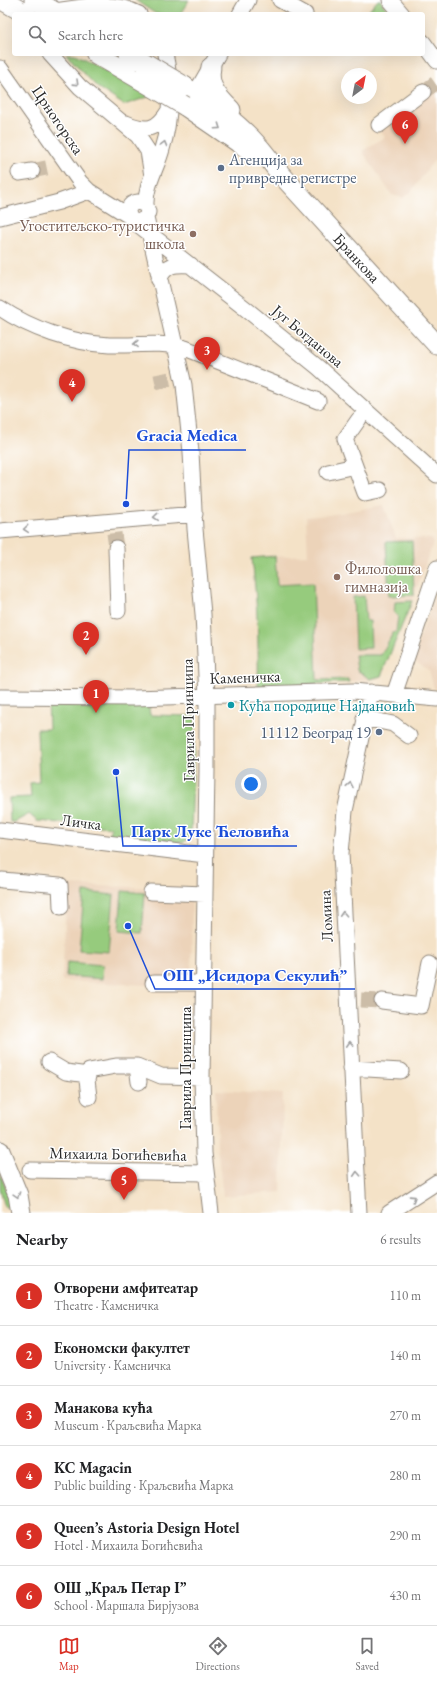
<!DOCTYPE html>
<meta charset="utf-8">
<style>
:root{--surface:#fff;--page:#f6f6f6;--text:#202124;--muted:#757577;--line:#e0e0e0;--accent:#d93025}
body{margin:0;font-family:"EB Garamond",serif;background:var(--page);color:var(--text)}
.compass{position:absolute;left:341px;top:68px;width:36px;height:36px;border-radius:50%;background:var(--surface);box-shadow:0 4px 16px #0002;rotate:32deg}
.you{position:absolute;left:251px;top:784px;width:14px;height:14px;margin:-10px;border:3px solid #fff;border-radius:50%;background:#1a73e8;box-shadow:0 0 0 6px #1a73e833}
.badge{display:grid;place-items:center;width:26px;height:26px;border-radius:50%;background:var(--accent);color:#fff;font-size:13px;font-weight:700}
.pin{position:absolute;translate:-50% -33px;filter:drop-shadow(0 1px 2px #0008)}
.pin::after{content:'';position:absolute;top:21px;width:14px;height:12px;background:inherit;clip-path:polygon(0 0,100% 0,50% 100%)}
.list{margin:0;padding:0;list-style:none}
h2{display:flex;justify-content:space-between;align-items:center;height:52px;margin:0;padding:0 16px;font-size:17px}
h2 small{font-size:13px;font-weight:400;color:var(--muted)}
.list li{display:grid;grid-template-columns:26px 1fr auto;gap:12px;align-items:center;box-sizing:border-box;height:60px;padding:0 16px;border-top:1px solid var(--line)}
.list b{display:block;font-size:15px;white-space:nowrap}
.list p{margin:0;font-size:13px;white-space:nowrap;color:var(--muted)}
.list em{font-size:13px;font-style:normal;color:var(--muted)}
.icon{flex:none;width:22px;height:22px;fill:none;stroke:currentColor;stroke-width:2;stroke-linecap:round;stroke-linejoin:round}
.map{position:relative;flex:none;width:437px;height:1213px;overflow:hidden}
.search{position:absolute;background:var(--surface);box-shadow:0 4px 16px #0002;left:12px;right:12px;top:12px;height:44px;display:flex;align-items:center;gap:10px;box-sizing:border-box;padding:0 14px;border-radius:4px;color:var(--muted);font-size:15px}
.sheet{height:412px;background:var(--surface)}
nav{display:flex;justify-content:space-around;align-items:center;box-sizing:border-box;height:56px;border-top:1px solid var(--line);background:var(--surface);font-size:11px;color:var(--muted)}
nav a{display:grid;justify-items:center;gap:2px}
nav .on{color:var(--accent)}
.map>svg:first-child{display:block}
.built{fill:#ecd3b9}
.green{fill:#96cb7d;stroke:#607b54}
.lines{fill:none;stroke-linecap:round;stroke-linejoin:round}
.minor-tunnel{stroke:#ccbda8;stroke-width:15;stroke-dasharray:15 8;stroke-linecap:butt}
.minor-casing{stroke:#908679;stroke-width:17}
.major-casing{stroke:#908679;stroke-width:21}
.minor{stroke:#fff;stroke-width:15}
.major{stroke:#fff;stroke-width:19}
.major-bridge-casing{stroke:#908679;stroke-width:21;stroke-linecap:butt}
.major-bridge{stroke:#fff;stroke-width:19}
.oneway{stroke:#a0a0a0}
.service-dot{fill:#5c6f8a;stroke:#fff;stroke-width:1.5}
.education-dot{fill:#8d6e63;stroke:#fff;stroke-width:1.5}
.culture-dot{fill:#0f9aa8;stroke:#fff;stroke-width:1.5}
.labels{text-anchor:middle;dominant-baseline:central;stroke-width:3;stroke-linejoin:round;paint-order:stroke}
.street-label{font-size:16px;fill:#2b2b2b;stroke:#fff}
.service-label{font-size:16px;fill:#4e5e75;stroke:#fff;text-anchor:start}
.education-label{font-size:16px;fill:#785e54;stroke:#fff;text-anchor:end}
.culture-label{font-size:16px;fill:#0d838f;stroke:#fff;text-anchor:start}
.leader{fill:none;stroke:#1d4ed8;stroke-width:1.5}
.callout-dot{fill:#1d4ed8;stroke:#fff;stroke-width:1.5}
.callout-label{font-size:17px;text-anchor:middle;font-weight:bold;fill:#1d4ed8;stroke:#fff;stroke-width:3;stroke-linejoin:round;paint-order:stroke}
</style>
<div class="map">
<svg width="437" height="1213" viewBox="0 0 437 1213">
<rect width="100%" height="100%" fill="#fff"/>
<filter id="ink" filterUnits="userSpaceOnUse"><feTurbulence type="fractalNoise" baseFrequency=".025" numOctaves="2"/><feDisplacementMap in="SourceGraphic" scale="8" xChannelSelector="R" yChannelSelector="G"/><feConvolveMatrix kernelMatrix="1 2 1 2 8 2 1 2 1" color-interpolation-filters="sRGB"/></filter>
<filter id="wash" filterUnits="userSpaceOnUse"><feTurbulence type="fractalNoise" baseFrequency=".012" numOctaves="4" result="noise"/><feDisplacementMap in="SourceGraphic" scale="16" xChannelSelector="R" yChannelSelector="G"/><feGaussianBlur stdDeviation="0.9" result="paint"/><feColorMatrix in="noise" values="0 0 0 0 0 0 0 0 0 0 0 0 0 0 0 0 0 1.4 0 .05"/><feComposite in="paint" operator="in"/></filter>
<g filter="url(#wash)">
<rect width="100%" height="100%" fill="#f4e2c7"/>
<path class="built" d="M 437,88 L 437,156 L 411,192 L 403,198 L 392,195 L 362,151 L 385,137 L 381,130 Z
M 384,505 L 396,538 L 432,539 L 433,543 L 412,601 L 381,676 L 376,679 L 349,682 L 258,687 L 259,653 L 256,597 L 252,558 L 308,555 L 306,517 L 329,515 Z
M 437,590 L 437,689 L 434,688 L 429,671 L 412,659 Z
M 67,885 L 192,889 L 191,987 L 62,981 Z
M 216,1090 L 283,1094 L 281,1192 L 223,1196 L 217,1146 Z"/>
<path class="green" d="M 135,0 L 189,0 L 180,14 L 156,14 Z
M 378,0 L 380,0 L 390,14 L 366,14 Z
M 66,54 L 75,54 L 148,93 L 148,97 L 124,105 L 97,87 Z
M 412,541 L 414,595 L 389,596 L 386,542 Z
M 275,556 L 277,585 L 313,583 L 317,680 L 348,679 L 349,682 L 258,687 C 259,643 257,601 252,558 Z
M 364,596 L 366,621 L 370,621 L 371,648 L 355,649 L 353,597 Z
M 412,601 L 381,676 L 370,679 L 357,670 L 355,655 L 381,655 L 393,633 L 396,632 L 398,616 L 394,613 L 395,602 Z
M 48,699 L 156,703 L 149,708 L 150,715 L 195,716 L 191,835 L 183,843 L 110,835 L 111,827 L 37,821 L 29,814 L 15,822 L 10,822 L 9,798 L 31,797 L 30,783 L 39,782 L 37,729 L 49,729 Z
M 122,891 L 145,893 L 142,933 L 119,931 Z
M 84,892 L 114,895 L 109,952 L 79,950 Z
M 67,962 L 103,965 L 102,979 L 66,976 Z
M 0,1172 L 12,1206 L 5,1207 L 0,1189 Z"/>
</g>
<g filter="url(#ink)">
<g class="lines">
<path class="minor-tunnel" d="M 423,92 L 437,82
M 32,171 L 51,167
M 155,382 L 170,379
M 114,533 L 116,548
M 361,1000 L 382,1001"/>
<defs>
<path id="minor" d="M 280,0 L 305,14
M 390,0 L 402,14
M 54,11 C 81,7 114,0 139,14
M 240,14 L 248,0
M 423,42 L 437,61
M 50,54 L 80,87 L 138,136 L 148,151 L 152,176
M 0,68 L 80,182 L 89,191 L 129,216
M 195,94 L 218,54
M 126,123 C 147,132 157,130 169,110
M 379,125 L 423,92
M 19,173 L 32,171
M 146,205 C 145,186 157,168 162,149 C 171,120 172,84 165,54
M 0,217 L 59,202 L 89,191
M 146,218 L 184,385 L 191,452 L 195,529 L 203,614 L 207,697 L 207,770 L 202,1077 L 204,1153 L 211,1213
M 138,222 L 146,218 L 148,212 L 146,205 L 138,202 C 129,203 125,211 131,219 L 246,309 L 319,368 L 437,475
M 159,280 C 165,264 175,264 191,265
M 0,308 C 31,329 72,343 109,345 C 135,346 159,341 185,348 L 318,401
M 359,419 L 345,439 L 365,493 L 380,490
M 328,472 L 355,466
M 0,531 L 195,514
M 116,548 L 118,611
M 394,695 L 437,568
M 0,697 L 134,698 L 353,691 L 437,699
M 364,718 L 393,724 L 409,736
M 0,830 L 205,855
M 2,880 L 60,885 L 61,907
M 151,892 L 205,894
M 153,983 L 204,983
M 382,1001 L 421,1006 L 430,963
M 49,1062 L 66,1072 L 88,1075
M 137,1066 L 139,1082
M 351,1068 L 401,1071
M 89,1097 L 87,1080 L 89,1071 L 116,1066 L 137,1066 L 161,1076 L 202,1077
M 30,1170 L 206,1173
M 359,1213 L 341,853 L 345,811 L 371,692
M 389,1213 L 437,1182"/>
<g id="major">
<path d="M 2,0 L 26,14"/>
<path d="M 34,0 L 59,14"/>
<path d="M 96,54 L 139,79"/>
<path d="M 129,54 L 142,61"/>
<path d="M 211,67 C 207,86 218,97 231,110"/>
<path id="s1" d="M 184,86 C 223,113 250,130 277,170 L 437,345"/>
<path d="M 185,106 L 255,154"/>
<path d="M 0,1151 L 18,1195 L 21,1213"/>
</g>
</defs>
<use href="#minor" class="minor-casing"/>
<use href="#major" class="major-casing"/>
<use href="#minor" class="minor"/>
<use href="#major" class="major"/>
<defs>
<path id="major-bridge" d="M 142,61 L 184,86
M 139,79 L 185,106"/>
</defs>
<use href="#major-bridge" class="major-bridge-casing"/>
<use href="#major-bridge" class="major-bridge"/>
</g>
<defs><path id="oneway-chevron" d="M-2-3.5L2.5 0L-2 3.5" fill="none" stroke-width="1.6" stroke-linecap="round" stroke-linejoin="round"/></defs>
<g class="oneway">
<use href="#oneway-chevron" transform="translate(76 83) rotate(44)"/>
<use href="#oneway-chevron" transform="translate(218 127) rotate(34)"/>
<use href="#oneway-chevron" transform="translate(164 144) rotate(-75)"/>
<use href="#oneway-chevron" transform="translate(136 344) rotate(178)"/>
<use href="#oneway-chevron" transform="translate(156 517) rotate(175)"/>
<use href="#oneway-chevron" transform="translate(26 529) rotate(175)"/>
<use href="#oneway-chevron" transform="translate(350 785) rotate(-79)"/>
<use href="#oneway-chevron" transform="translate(343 914) rotate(-93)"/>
<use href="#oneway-chevron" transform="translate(350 1044) rotate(-93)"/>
<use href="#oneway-chevron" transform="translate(357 1174) rotate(-93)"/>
<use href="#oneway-chevron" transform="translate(17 1195) rotate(72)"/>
<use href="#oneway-chevron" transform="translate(413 1198) rotate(-33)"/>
</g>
</g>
<g class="service-dot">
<circle cx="221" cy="168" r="4"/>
<circle cx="379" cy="732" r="4"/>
</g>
<g class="education-dot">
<circle cx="193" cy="234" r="4"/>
<circle cx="337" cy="577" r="4"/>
</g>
<circle class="culture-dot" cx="231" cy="705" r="4"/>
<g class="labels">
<g class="street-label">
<text transform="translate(58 120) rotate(56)">Црногорска</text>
<text stroke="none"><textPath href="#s1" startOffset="245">Бранкова</textPath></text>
<text transform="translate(308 336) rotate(40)">Југ Богданова</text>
<text transform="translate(245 677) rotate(-2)">Каменичка</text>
<text transform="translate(188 720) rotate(-91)">Гаврила Принципа</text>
<text transform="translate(81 822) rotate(7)">Личка</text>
<text transform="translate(326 916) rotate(-93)">Ломина</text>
<text transform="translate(185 1068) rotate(-90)">Гаврила Принципа</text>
<text transform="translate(118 1154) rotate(1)">Михаила Богићевића</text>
</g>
<g class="service-label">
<text x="229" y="159">Агенција за<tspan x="229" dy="18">привредне регистре</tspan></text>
<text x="371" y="732" text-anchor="end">11112 Београд 19</text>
</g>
<g class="education-label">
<text x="185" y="225">Угоститељско-туристичка<tspan x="185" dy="18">школа</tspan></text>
<text x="345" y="568" text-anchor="start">Филолошка<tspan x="345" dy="18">гимназија</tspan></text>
</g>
<g class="culture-label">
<text x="239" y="705">Кућа породице Најдановић</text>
</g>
</g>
<path class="leader" d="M126 504L129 450H246M116 772L123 846H297M128 926L155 989H355"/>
<g class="callout-dot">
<circle cx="126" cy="504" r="4"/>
<circle cx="116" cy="772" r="4"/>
<circle cx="128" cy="926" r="4"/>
</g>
<g class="callout-label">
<text x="187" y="441">Gracia Medica</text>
<text x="210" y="837">Парк Луке Ћеловића</text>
<text x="255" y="981">ОШ „Исидора Секулић”</text>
</g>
</svg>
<svg class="compass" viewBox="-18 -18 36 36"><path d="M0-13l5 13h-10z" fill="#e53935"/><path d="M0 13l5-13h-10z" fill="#757577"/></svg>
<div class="you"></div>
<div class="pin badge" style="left:96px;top:713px">1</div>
<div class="pin badge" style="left:86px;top:655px">2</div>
<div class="pin badge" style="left:207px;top:370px">3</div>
<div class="pin badge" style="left:72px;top:402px">4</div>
<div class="pin badge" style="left:124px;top:1200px">5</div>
<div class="pin badge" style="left:405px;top:144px">6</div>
<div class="search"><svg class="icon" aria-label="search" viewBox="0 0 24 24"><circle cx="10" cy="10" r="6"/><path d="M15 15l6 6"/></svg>Search here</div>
</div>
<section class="sheet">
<h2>Nearby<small>6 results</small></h2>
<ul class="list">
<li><span class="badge">1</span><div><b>Отворени амфитеатар</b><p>Theatre · Каменичка</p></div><em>110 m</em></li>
<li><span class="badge">2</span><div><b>Економски факултет</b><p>University · Каменичка</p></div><em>140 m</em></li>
<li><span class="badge">3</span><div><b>Манакова кућа</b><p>Museum · Краљевића Марка</p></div><em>270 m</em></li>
<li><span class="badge">4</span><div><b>KC Magacin</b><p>Public building · Краљевића Марка</p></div><em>280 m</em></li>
<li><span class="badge">5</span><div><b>Queen’s Astoria Design Hotel</b><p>Hotel · Михаила Богићевића</p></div><em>290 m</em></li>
<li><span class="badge">6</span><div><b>ОШ „Краљ Петар I”</b><p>School · Маршала Бирјузова</p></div><em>430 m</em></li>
</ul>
</section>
<nav>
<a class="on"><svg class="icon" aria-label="map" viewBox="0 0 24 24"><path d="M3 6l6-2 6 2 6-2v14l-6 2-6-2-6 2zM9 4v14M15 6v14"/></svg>Map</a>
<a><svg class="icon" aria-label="directions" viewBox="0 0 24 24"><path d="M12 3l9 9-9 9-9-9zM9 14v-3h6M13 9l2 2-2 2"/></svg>Directions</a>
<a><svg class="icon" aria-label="saved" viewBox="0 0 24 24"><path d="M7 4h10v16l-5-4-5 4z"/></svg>Saved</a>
</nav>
